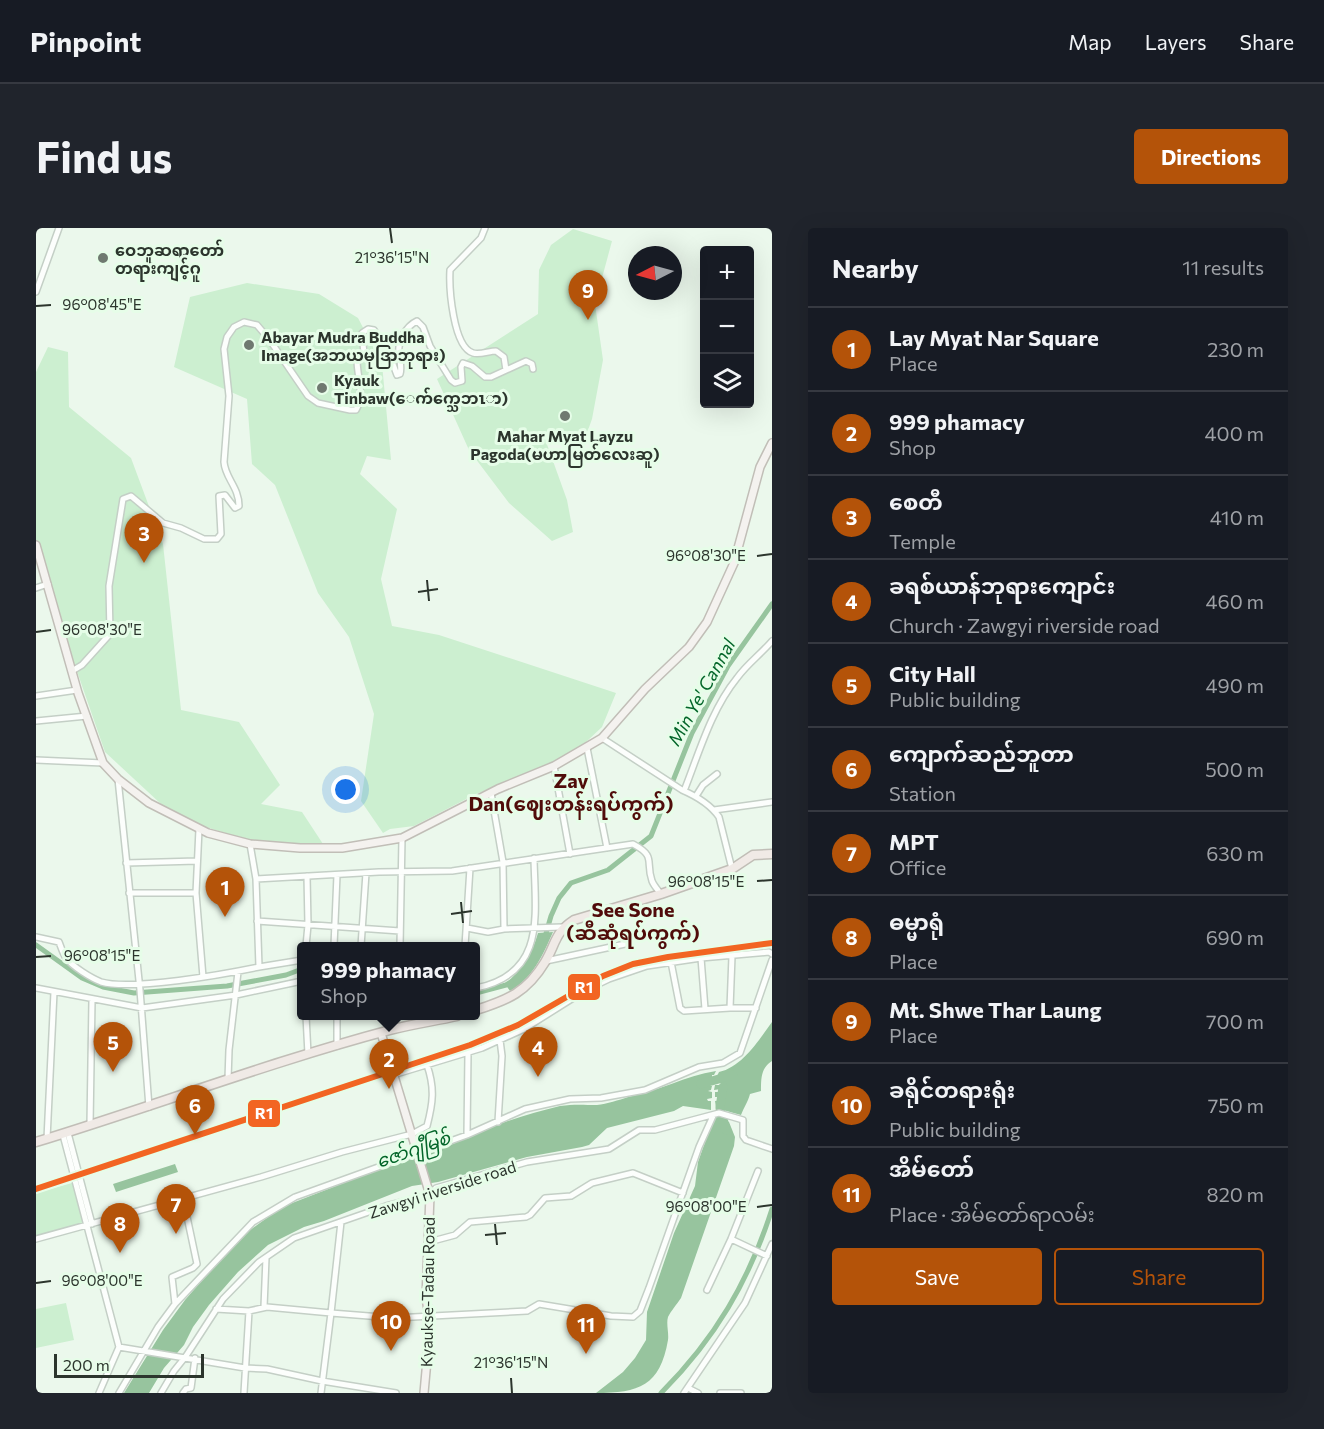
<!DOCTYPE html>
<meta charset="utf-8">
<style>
:root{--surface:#171b24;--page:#20242c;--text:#f1f3f6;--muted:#9ea1a6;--line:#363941;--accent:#b45309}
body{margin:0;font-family:Commissioner,"Noto Sans Myanmar",sans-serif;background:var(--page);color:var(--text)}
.controls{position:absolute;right:18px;top:18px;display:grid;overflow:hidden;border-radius:6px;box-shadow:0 6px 24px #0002}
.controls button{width:54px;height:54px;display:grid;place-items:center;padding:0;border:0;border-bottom:2px solid var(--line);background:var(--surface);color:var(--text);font:30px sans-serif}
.compass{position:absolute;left:592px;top:18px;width:54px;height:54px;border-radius:50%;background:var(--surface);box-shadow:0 6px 24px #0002;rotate:264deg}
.scale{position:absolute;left:18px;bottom:15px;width:150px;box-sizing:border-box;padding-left:6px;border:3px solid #2c352d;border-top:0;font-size:16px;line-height:21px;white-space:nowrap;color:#2c352d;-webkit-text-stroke:4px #e6fde8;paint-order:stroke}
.you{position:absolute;left:310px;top:562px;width:21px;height:21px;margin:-15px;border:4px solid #fff;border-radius:50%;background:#1a73e8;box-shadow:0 0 0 9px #1a73e833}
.badge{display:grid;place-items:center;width:39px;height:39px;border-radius:50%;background:var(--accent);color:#fff;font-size:20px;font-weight:700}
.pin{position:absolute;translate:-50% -50px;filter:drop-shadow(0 2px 3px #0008)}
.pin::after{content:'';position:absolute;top:32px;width:21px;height:18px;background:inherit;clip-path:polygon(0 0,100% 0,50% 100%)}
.popup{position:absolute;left:261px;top:714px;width:183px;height:78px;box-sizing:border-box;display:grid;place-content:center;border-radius:6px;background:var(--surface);filter:drop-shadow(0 2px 4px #0005);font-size:20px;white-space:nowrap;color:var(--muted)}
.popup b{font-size:22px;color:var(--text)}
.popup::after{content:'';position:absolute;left:50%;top:100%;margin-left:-12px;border:12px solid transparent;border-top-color:var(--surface)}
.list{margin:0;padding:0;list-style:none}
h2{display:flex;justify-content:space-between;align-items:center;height:78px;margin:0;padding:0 24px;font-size:26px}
h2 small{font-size:20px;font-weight:400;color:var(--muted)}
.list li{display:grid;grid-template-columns:39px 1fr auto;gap:18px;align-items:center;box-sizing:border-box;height:84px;padding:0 24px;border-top:2px solid var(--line)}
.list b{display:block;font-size:22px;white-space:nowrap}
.list p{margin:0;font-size:20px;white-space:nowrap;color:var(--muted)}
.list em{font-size:20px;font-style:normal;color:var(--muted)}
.actions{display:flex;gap:12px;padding:18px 24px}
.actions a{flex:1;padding:14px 0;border:2px solid var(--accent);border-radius:6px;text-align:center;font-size:21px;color:var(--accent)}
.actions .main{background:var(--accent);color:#fff}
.icon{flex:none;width:33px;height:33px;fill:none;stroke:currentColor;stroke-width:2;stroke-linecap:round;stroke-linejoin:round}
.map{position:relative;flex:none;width:736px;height:1165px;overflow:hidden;border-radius:6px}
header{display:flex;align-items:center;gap:36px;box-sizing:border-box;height:84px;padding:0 30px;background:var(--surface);border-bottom:2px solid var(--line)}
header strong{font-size:28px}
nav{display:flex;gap:33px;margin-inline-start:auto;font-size:21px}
.intro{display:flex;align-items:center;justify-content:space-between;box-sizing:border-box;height:144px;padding:0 36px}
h1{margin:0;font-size:42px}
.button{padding:15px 27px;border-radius:6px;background:var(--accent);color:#fff;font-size:21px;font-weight:700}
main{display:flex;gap:36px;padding:0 36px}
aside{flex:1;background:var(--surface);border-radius:6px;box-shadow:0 6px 24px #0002}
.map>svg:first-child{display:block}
.green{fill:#ccefd0}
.water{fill:#97c49e}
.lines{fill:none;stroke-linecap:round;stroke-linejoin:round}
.canal{stroke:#97c49e;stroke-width:5}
.river{stroke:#97c49e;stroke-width:9}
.minor-casing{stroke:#c4cfc6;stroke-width:8}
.major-casing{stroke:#c1beb7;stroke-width:10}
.highway-casing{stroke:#c1beb7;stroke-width:11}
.minor{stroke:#fcfefc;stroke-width:5}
.major{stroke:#f4f2ef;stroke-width:7}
.highway{stroke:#f0eae6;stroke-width:8}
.rail-1-casing{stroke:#e6fde8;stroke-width:10}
.rail-1{stroke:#f26522;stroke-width:6}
.ticks{fill:none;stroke:#2c352d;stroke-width:2}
.poi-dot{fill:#6f7970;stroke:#e6fde8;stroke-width:2}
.labels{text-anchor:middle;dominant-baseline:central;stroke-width:6;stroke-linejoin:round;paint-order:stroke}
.poi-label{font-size:16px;font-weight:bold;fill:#2c352d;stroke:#e6fde8;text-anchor:start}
.street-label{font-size:16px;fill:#2c352d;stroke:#e6fde8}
.water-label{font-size:18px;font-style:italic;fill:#036529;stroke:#e6fde8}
.quarter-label{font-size:20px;font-weight:bold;fill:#500c0a;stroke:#e6fde8}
.ticks-label{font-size:15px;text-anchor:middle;fill:#2c352d;stroke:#e6fde8;stroke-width:6;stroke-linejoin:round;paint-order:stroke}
.line-badge{stroke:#e6fde8;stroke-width:2}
.badge-label{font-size:16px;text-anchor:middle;font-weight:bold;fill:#fff}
</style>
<header>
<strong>Pinpoint</strong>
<nav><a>Map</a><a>Layers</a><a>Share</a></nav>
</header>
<div class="intro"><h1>Find us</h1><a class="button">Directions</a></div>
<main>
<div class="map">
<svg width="736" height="1165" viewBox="0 0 736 1165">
<rect width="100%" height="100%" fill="#ebf8ec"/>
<path class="green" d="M 537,1 L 576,13 L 559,76 L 567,132 L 556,191 L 547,216 L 508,208 L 531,272 L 537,304 L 516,313 L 473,275 L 433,222 L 401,151 L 502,86 L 503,42 L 515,17 Z
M 211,55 L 283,66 L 322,90 L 346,136 L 355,232 L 331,228 L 324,246 L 361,281 L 345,351 L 356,398 L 403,407 L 580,465 L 566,499 L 533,530 L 440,566 L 378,598 L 354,601 L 347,605 L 325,573 L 338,486 L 313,409 L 282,365 L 239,257 L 216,236 L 211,171 L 138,139 L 154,69 Z
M 12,119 L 32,124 L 33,179 L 95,230 L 127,316 L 145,482 L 203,494 L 244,557 L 225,576 L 266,584 L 287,616 L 236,620 L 139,589 L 69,524 L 0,325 L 0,144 Z
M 36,955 L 50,997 L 0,1011 L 0,965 Z
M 30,1075 L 38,1112 L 0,1120 L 0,1081 Z"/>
<path class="water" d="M 517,704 C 507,727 497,750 474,763 L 469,756 C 486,742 496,726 502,705 Z
M 736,794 L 736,833 C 725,840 725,850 725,863 L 714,866 C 712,874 708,879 705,887 L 680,880 L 679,873 L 686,872 L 685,869 L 679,869 L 679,864 L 685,864 L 685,861 L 678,862 L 679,857 L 685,857 L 686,855 L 679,854 L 680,850 L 687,850 L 687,848 L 681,848 L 683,844 C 706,839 723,812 736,794 Z
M 680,843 L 678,847 L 676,847 L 676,854 L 673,854 L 672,858 L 676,858 L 675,862 L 672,863 L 676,864 L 676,870 L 671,871 L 672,873 L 675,873 L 675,882 L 647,878 L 638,883 L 571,900 L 553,917 L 546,919 L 491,929 L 402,954 L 376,958 L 288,993 L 268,999 L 232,1017 L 202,1044 L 173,1077 L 157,1099 L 148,1117 L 128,1140 L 113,1165 L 88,1165 L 127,1102 L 149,1072 L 203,1010 L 246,979 L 359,935 C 395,929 425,911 458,898 C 479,890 503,883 524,878 C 538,876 548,877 561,877 C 571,876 583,872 592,869 C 623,863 649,848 680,843 Z
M 679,886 L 693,894 L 699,909 L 698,918 L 645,1070 C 641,1076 635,1083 632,1089 C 630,1096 633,1105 632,1112 C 624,1158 603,1165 560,1165 L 587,1144 L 599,1130 L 610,1112 L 611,1084 L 638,1005 L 659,958 L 662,934 Z
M 139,936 L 142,944 L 80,964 L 77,956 Z"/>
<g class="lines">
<path class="canal" d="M 509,709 L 515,688 L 523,670 L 535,655 L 572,642 L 615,608 L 656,505 L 692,438 L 736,376
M 0,717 L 46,750 L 67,759 L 98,765 L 191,758 L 250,747 L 266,741
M 440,765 L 470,757 L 475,754
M 625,1165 C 679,1111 713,1053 736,981"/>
<path class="river" d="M 665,856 L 697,847
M 687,859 L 684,880 L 690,902"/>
<defs>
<path id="minor" d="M 449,0 L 445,10 L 414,42 C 413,60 417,119 437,125 C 444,127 453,123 460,123 L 468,129 L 470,142
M 0,64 L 23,0
M 0,360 L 12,356
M 36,443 L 46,437 L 74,406 L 73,358 L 87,271 L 95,268 L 127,295 L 145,300 L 168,311 L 181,311 L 185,306 L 183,268 L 189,267 L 199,280 L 203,278 C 203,259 189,250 188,234 L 193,168 L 188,121 L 191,109 L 198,99 L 208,94 L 221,97 L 233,111 L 272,168 L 282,175 L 314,182 L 320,182 C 329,167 321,148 321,132 L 328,126 L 326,105 L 332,101 L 338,102 L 355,131 L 361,147 L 364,146 C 366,139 364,134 363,127 C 361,114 370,98 381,93 L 387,99 L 394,118 L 415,152 L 419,155 L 426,153 L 425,139 L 427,135 L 436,138 L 449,149 L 455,149 L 490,133 L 496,136 L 497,141
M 0,468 L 41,462
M 0,493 L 51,488
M 566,510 L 646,562 C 660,568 674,576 683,589 L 696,641
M 551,520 L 571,620
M 0,532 L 67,535
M 518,538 L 534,626
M 82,551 L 104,762 L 113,879
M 648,563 C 663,525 675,482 701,450 C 711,436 725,426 736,413
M 455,565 L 467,634 L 468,701
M 660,568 L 667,557 L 681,546
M 678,582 L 736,574
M 163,601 L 160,665 L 167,749
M 90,635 L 161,633
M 220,651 L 343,644 L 416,643 L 597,616 C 621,629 609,633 616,653 C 618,658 622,662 625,666
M 93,665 L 160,665
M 221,693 L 364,703
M 431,700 L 452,704 L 468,701 L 526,699
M 0,709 L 23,714 C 25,719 27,726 30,730 C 37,739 55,750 65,754 C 96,763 189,746 223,739 L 220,651 L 214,616
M 270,718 L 272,697 L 271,648
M 298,718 L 301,647
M 325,718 L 330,645
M 364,718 L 366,610
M 429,718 L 434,640
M 665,730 L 669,781
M 510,733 L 589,716
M 635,734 L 644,780 L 648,783 L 694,780 L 696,728
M 223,739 L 266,732
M 0,760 L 106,780 L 200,767 L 266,753
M 440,760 C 511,746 499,686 498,630
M 694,780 L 720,780
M 270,788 L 272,826
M 301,788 L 301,818
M 352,802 L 354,788
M 357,847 L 446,820 L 488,801 L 550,762 L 573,751 L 611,738 L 665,730 L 733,724 L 736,726
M 192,851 L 193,822 L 202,744
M 462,894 L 466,828 L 464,812
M 54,897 L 56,772
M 32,905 L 56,996
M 27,907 L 83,1119 L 63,1165
M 431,907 L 432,825
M 11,911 L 18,764
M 0,1011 L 225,949 L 306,924 L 376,906 L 391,898 C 397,875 399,860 391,837
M 695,1011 L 731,1028
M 393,1014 L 419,1007 L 434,994 L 490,989 L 494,987 L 509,970 L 535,968 L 556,955 L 597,945 L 647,965
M 671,1062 L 695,1011 L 722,943
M 139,1076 L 136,1049 L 157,1040 L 161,1036 L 150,984 L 150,970
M 228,1079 L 230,1030
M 180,1081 L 213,1083 L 208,1165
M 213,1083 L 231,1079 L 295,1085 L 305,994
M 83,1119 L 209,1140 L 231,1141 L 286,1153 L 360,1165
M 652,1160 L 662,1165
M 83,1165 L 122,1099 L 139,1076 L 217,994 L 259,969 L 431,907 L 489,881 L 534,871 L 565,870 L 609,862 L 663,839 L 687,835 L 704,825 L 736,732
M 125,1165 L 138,1143 L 150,1128 L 187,1071 L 223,1034 L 258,1010 L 350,978 L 394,967 L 400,960 L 491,934 L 573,921 L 603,902 L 619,902 L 683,885 L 707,892 L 707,908 L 710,912 L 736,921
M 147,1165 L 150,1161 L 155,1160 L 159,1130
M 285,1165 L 295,1085 L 358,1090 L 491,1083 L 503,1076 L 575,1088 L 597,1089 L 604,1083 L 613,1060 L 663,919 L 677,888
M 648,1165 L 709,1075 L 736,1016
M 684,1165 L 705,1165"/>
<path id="major" d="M 0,317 L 42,465 L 67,535 L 82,551 L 113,575 L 172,605 L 214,616 L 264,620 L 306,620 L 366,610 L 462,561 L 518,538 L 566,510 L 609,461 L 653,419 L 671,394 L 698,335 L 724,239 L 736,215
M 345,805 L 394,967 L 390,1070 L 393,1089 L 393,1110 L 388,1165"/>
<path id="highway" d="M 440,782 C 472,772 491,764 509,734 C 520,716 518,705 538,692 L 625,666 L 696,641 L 717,627 L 736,626
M 0,914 C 118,878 234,834 354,802 C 376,796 399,793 421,788"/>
</defs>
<use href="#minor" class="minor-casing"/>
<use href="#major" class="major-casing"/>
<use href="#highway" class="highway-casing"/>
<use href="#minor" class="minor"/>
<use href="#major" class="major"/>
<use href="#highway" class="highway"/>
<defs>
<path id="rail-1" d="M 0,961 L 434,817 L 482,797 L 567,748 L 597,736 L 632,729 L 736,715"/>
</defs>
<use href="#rail-1" class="rail-1-casing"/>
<use href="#rail-1" class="rail-1"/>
</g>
<path class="ticks" d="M 354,0 L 356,15M 0,78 L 15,77M 721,328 L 736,326M 391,352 L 393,373M 382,364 L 402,361M 0,404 L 15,402M 721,653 L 736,652M 425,674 L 427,695M 415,686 L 436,683M 0,729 L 15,728M 721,979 L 736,977M 459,996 L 461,1017M 449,1007 L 470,1005M 0,1055 L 15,1053M 475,1150 L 476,1165"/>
<g class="poi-dot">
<circle cx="67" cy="30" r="6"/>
<circle cx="213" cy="117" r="6"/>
<circle cx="286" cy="160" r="6"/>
<circle cx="529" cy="188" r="6"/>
</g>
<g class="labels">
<g class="poi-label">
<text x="79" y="21">ဝေဘူဆရာတော်<tspan x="79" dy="18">တရားကျင့်ဂူ</tspan></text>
<text x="225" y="108">Abayar Mudra Buddha<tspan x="225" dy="18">Image(အဘယမုဒြာဘုရား)</tspan></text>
<text x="298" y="151">Kyauk<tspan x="298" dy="18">Tinbaw(ေက်က္သေဘၤာ)</tspan></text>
<text x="529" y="207" text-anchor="middle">Mahar Myat Layzu<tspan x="529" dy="18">Pagoda(မဟာမြတ်လေးဆူ)</tspan></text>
</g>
<g class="street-label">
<text transform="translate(406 961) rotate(-18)">Zawgyi riverside road</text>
<text transform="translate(391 1064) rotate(-89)">Kyaukse-Tadau Road</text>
</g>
<g class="water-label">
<text transform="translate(665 464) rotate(-61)">Min Ye' Cannal</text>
<text transform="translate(377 921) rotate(-19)">ဇော်ဂျီမြစ်</text>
</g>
<g class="quarter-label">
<text x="535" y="552">Zay<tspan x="535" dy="23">Dan(ဈေးတန်းရပ်ကွက်)</tspan></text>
<text x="597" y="681">See Sone<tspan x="597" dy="23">(ဆီဆုံရပ်ကွက်)</tspan></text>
</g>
</g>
<g class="ticks-label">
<text x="356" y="35">21°36'15"N</text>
<text x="66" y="82">96°08'45"E</text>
<text x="670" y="333">96°08'30"E</text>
<text x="66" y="407">96°08'30"E</text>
<text x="670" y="659">96°08'15"E</text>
<text x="66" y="733">96°08'15"E</text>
<text x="670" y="984">96°08'00"E</text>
<text x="66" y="1058">96°08'00"E</text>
<text x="475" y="1140">21°36'15"N</text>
</g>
<g class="line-badge">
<rect x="531" y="745" width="34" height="28" rx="6" fill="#f26522"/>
<rect x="211" y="871" width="34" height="29" rx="6" fill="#f26522"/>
</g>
<g class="badge-label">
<text x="548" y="765">R1</text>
<text x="228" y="891">R1</text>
</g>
</svg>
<div class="controls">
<button>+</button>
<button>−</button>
<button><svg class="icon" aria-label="layers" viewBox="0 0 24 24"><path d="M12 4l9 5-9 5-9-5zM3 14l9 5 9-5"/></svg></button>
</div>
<svg class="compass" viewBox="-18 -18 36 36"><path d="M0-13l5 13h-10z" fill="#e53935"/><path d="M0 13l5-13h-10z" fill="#9ea1a6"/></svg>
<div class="scale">200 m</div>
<div class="you"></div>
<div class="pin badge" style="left:189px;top:689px">1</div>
<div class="pin badge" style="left:353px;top:861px">2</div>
<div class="popup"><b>999 phamacy</b>Shop</div>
<div class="pin badge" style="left:108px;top:335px">3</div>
<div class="pin badge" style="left:502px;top:849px">4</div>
<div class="pin badge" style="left:77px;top:844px">5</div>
<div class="pin badge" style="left:159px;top:907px">6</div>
<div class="pin badge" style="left:140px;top:1006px">7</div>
<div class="pin badge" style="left:84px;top:1025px">8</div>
<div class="pin badge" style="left:552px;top:92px">9</div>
<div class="pin badge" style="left:355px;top:1123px">10</div>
<div class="pin badge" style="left:550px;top:1126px">11</div>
</div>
<aside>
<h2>Nearby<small>11 results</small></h2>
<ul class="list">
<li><span class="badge">1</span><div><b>Lay Myat Nar Square</b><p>Place</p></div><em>230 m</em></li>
<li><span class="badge">2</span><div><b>999 phamacy</b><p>Shop</p></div><em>400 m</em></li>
<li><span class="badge">3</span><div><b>စေတီ</b><p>Temple</p></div><em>410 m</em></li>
<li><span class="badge">4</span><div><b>ခရစ်ယာန်ဘုရားကျောင်း</b><p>Church · Zawgyi riverside road</p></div><em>460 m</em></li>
<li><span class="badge">5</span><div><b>City Hall</b><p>Public building</p></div><em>490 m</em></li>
<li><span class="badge">6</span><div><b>ကျောက်ဆည်ဘူတာ</b><p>Station</p></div><em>500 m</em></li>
<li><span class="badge">7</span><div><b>MPT</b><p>Office</p></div><em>630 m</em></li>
<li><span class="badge">8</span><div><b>ဓမ္မာရုံ</b><p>Place</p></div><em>690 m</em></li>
<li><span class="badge">9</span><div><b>Mt. Shwe Thar Laung</b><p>Place</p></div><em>700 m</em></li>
<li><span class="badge">10</span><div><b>ခရိုင်တရားရုံး</b><p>Public building</p></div><em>750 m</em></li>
<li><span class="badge">11</span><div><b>အိမ်တော်</b><p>Place · အိမ်တော်ရာလမ်း</p></div><em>820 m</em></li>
</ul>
<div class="actions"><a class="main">Save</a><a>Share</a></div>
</aside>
</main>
